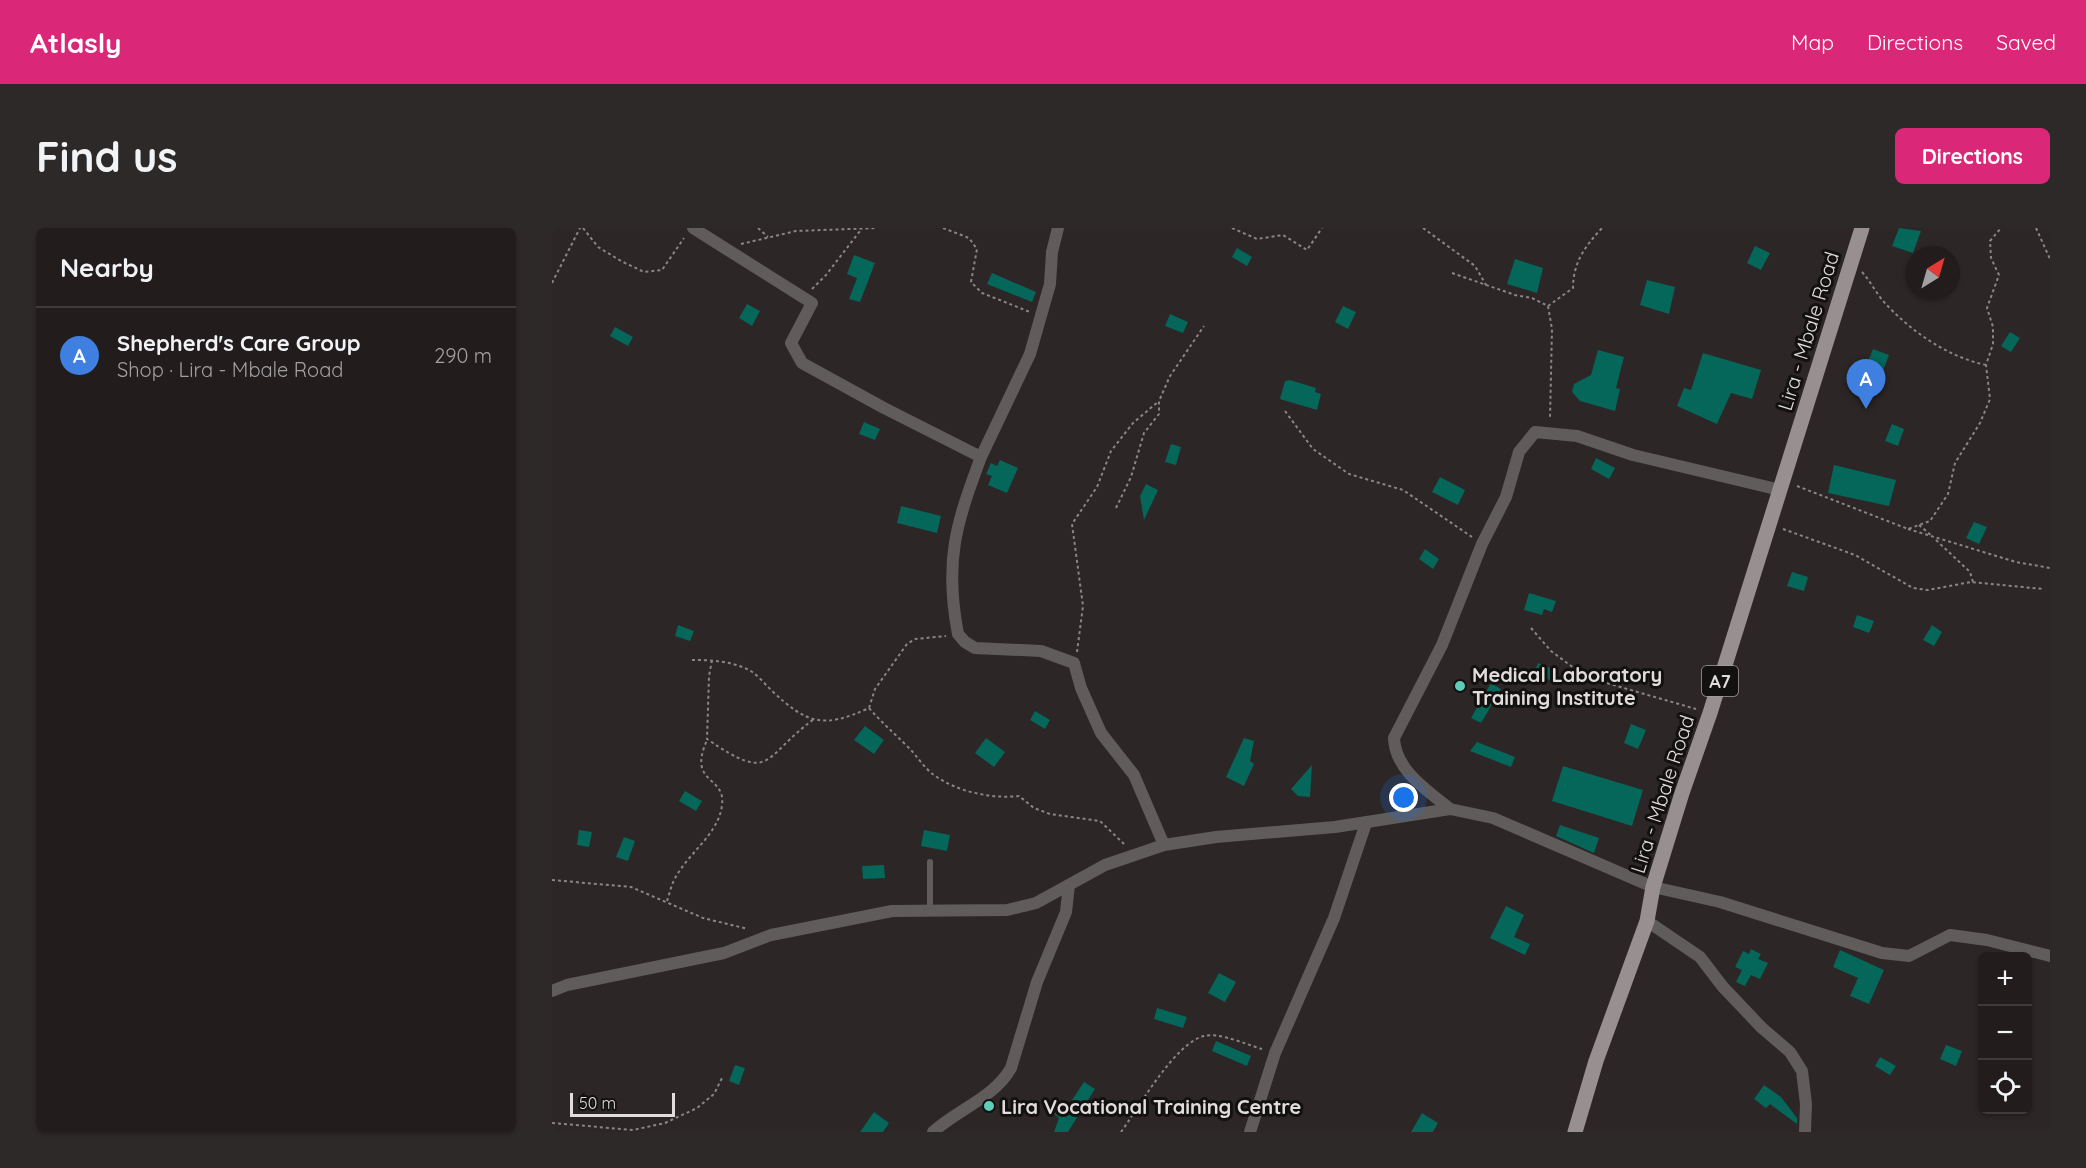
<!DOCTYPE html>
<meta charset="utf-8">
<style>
:root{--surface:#221c1c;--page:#2e2929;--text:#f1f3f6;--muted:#a2a1a3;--line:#3f3a3b;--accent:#db2777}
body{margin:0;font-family:Quicksand,sans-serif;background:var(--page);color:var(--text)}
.controls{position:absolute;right:18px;bottom:18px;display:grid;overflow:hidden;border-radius:9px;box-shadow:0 2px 4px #0004}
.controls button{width:54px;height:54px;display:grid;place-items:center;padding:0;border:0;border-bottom:2px solid var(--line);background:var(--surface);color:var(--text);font:30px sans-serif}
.compass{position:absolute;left:1354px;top:18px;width:54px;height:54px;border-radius:50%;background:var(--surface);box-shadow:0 2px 4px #0004;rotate:37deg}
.scale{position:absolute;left:18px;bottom:15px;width:105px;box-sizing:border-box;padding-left:6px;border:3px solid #e2dddd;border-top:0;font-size:16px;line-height:21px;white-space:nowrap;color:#e2dddd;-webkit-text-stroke:4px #131010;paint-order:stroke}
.you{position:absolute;left:852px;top:570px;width:21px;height:21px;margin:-15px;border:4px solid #fff;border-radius:50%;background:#1a73e8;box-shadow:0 0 0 9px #1a73e833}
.badge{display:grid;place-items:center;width:39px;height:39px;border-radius:50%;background:var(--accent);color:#fff;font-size:20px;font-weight:700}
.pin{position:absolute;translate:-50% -50px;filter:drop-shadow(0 2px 3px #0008)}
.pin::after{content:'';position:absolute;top:32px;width:21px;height:18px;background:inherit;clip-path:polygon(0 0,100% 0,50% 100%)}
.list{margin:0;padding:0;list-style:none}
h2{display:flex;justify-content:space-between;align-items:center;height:78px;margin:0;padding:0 24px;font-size:26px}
h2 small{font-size:20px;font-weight:400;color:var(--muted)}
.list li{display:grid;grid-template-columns:39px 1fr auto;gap:18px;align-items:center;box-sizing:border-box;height:96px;padding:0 24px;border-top:2px solid var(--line)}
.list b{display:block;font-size:22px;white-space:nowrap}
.list p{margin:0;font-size:20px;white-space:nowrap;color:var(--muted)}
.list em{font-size:20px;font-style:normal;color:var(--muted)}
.icon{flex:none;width:33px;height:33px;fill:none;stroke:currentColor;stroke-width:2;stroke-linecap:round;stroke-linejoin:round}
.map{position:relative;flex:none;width:1498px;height:904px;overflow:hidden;border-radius:9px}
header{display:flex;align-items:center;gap:36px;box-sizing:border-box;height:84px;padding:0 30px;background:var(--accent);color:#fff}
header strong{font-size:28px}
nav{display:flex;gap:33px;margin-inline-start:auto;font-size:21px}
.intro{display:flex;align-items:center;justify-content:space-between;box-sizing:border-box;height:144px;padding:0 36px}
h1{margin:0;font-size:42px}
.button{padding:15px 27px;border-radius:9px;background:var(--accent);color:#fff;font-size:21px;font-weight:700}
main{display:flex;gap:36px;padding:0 36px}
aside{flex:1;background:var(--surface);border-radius:9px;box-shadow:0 2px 4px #0004}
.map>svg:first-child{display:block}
.building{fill:#05665a}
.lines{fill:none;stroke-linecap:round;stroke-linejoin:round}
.path{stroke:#8b8686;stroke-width:2;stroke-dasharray:3 3;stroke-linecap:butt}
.lane{stroke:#605c5c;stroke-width:6}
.street{stroke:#605c5c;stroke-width:12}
.primary{stroke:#989090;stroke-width:15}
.poi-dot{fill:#5cceba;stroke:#131010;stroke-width:2}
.labels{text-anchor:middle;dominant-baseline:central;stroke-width:6;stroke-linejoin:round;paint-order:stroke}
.shield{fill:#131010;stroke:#a4a0a0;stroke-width:1.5}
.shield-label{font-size:18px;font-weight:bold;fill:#e2dddd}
.street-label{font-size:20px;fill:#e2dddd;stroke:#131010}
.poi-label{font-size:20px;font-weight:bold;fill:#e2dddd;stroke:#131010;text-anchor:start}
</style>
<header>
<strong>Atlasly</strong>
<nav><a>Map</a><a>Directions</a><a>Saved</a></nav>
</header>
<div class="intro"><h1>Find us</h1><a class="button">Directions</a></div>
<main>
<aside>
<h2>Nearby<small></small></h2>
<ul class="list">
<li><span class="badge" style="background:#3f7fe0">A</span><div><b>Shepherd's Care Group</b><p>Shop · Lira - Mbale Road</p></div><em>290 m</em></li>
</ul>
</aside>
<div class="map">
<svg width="1498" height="904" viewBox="0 0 1498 904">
<rect width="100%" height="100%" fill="#2d2626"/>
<path class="building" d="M 1347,0 L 1369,3 L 1361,25 L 1340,18 Z
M 1203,18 L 1218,25 L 1209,42 L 1195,35 Z
M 685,20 L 700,29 L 695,38 L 680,29 Z
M 302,27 L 323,35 L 308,74 L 297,71 L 305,50 L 295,46 Z
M 963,31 L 991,40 L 985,65 L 955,56 Z
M 440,45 L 484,64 L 480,74 L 435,56 Z
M 1095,52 L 1123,59 L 1117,86 L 1088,77 Z
M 195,76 L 208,83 L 200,98 L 187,90 Z
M 791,78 L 804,84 L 796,101 L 783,94 Z
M 618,86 L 636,94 L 631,105 L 613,98 Z
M 63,99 L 81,109 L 76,118 L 58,108 Z
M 1458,104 L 1468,110 L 1459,124 L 1449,118 Z
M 1321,121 L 1337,127 L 1329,148 L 1313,142 Z
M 1046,122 L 1072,129 L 1064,160 L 1068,161 L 1063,183 L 1028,173 L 1020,164 L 1022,156 L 1039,147 Z
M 1151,125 L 1209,142 L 1200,171 L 1179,165 L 1165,196 L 1125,178 L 1132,160 L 1139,162 Z
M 738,152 L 764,160 L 763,164 L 769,166 L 765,182 L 728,171 L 733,153 Z
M 312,194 L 328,201 L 323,212 L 307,206 Z
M 1340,196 L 1352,201 L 1346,218 L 1333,213 Z
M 619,216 L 629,219 L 624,237 L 613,234 Z
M 1044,230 L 1063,240 L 1057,251 L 1039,241 Z
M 448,232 L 466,240 L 455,265 L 436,257 L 440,248 L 434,246 L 439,235 L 445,238 Z
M 1282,237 L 1344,252 L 1337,278 L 1276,265 Z
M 888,249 L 913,262 L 906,277 L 880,264 Z
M 594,256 L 606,262 L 592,292 L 588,268 Z
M 349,278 L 389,288 L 385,305 L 345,295 Z
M 1422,294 L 1435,299 L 1427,316 L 1414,310 Z
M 873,321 L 887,331 L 881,341 L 867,331 Z
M 1240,344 L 1256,349 L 1252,363 L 1235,358 Z
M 977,365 L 1004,373 L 1000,384 L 992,381 L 990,387 L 972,382 Z
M 1305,387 L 1322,393 L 1317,405 L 1301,399 Z
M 126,397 L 142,403 L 138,413 L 123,408 Z
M 1380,397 L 1390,404 L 1382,418 L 1371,412 Z
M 986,435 L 1003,442 L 998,452 L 982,445 Z
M 939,455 L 949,461 L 929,495 L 919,490 Z
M 483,483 L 498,492 L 493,501 L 478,492 Z
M 1079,496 L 1094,502 L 1086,521 L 1072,515 Z
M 313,498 L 332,512 L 322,526 L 302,512 Z
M 434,510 L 453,524 L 442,539 L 423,525 Z
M 692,510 L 702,513 L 698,533 L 702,536 L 692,558 L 674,549 Z
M 925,514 L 963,529 L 959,539 L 918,523 Z
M 760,537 L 758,569 L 746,568 L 739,561 Z
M 1011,538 L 1091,562 L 1080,598 L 1000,573 Z
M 133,563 L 150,573 L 144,583 L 127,573 Z
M 1008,597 L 1047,610 L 1042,625 L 1004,608 Z
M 27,602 L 40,604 L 37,619 L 25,617 Z
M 372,602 L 398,607 L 395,623 L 369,618 Z
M 72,609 L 83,613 L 76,633 L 64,629 Z
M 332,637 L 333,650 L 311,651 L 310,638 Z
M 954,678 L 972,687 L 962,709 L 978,716 L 973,727 L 938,710 Z
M 1199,721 L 1209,726 L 1206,731 L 1216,735 L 1208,751 L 1199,747 L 1193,758 L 1184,754 L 1190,742 L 1183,739 L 1191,723 L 1197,726 Z
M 1288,722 L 1332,742 L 1317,776 L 1298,768 L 1306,750 L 1281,739 Z
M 667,745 L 684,754 L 673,774 L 656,765 Z
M 605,780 L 635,789 L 631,800 L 602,791 Z
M 664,813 L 699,828 L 695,838 L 660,823 Z
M 1394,817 L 1410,823 L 1404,838 L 1388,831 Z
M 1328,829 L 1344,838 L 1338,847 L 1323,838 Z
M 183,837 L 193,840 L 187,857 L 177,853 Z
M 532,854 L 543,861 L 516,904 L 502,904 L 507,890 L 497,882 L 504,873 L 514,881 Z
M 1212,857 L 1229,869 L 1245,890 L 1245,896 L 1218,876 L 1214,880 L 1202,871 Z
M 322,884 L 337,895 L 331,904 L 308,904 Z
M 870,885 L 886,895 L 881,904 L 859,904 Z"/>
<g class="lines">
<path class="path" d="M 31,0 L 46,19 L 69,33 L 92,44 L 110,42 L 132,10
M 206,0 L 216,9
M 391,0 L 417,10 L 425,21 L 419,54 L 430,65 L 478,84
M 680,0 L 705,11 L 731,7 L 755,22 L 770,0
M 871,0 L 923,38 L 934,57
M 1484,0 L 1498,31
M 189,16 L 244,3 L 325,0
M 1310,44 C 1319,54 1324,65 1332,74 C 1358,103 1396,129 1434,137
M 900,45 L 963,67 L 980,70 L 996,78 L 1000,101 L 998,191
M 0,55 L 28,0
M 260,61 L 274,47 L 308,3
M 996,78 L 1021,60 C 1021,35 1033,18 1050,0
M 733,183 L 761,221 L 797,246 L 851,262 L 920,309
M 1245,258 L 1356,301 L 1378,293 L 1396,266 L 1403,235 L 1428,195 L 1438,171 L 1434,137 L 1441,116 L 1441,99 L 1435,80 L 1447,47 L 1439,30 L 1438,13 L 1449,0
M 564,280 L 579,249 L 592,205 L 607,186 L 607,173 L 618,148 L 652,98
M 1367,297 L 1380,308
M 1231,301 L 1303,327 L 1361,360 L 1376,362 L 1419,354 L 1491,361
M 1356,301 L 1464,334 L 1498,340
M 1384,312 L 1418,344 L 1421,354
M 979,400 L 999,423 L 1034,449 L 1144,481
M 525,424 L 531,378 L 520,296 L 545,259 L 559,223 L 581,195 L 607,173
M 140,432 C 158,432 178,433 195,441 C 204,445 212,455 219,462 C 255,496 271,501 317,480 L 323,461 L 355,416 L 363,411 L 394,408
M 160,432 L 157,448 L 155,511 C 221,556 209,530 262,491
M 317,480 C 330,495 343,506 357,520 C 365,528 373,541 382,547 C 405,564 440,571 467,568 L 482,580 L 498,586 L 548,593 L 572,616
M 0,652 L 79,659 L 151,690 L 196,701
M 115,673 C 118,664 120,654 125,647 C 138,624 167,605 170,577 C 174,547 135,557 155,512
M 0,895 L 81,902 L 113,895 L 145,880 L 162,866 L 171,848
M 569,904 C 587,879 623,815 652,808 C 667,804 696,817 710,821"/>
<path class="lane" d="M 378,634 L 378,682"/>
<path class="street" d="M 141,0 L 260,75 L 239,115 L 250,135 L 332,180 L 429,229 C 404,296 392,333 406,406 L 413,414 L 423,420 L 489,423 L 522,435 L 529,460 L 549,505 L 582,547 L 612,617
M 429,229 L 478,126 L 498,56 L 500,24 L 506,0
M 898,581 C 875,562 843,542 842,510 L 890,417 L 930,316 L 954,269 L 967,224 L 983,204 L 1025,208 L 1081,227 L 1228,262
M 1095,693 L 1148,729 L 1171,759 L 1210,800 L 1238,824 L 1250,843 L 1254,876 L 1253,904
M 0,763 L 15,757 L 172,725 L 219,707 L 340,683 L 455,682 L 484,675 L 553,637 L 612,617 L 664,609 L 783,599 L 898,581 L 941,590 L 1101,659 L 1168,674 L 1330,725 L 1357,728 L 1398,707 L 1435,712 L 1498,728
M 381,904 C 406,881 442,870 459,840 L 485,754 L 514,684 L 517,657
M 698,904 L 723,825 L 782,690 L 814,595"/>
<path class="primary" d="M 1023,904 L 1044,833 L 1095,693 L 1101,659 L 1130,565 L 1158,485 L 1310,0"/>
</g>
<g class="poi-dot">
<circle cx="908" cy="458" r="6"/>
<circle cx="437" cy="878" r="6"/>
</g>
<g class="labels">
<rect class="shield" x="1150" y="438" width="36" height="30" rx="4.5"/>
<g class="shield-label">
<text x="1168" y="453">A7</text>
</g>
<g class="street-label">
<text transform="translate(1256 103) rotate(-73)">Lira - Mbale Road</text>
<text transform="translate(1110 566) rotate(-72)">Lira - Mbale Road</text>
</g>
<g class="poi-label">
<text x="920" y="446">Medical Laboratory<tspan x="920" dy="23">Training Institute</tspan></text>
<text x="449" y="878">Lira Vocational Training Centre</text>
</g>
</g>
</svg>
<div class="controls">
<button>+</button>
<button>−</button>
<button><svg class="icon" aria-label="locate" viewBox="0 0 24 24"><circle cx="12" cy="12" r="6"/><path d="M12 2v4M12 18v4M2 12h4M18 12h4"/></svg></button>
</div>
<svg class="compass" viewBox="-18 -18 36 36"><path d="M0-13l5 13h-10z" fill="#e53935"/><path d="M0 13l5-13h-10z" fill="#a2a1a3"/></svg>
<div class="scale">50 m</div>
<div class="you"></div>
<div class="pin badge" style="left:1314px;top:181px;background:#3f7fe0">A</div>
</div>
</main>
